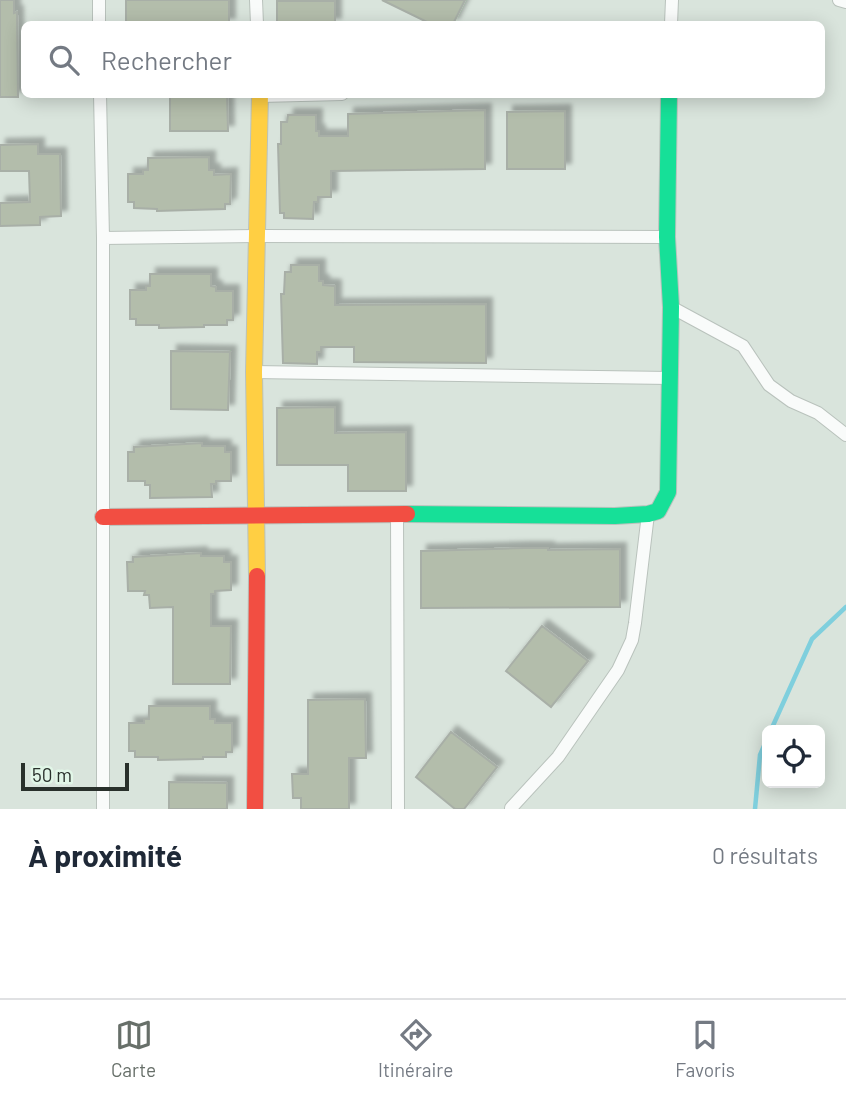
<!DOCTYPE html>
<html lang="fr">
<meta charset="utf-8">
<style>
:root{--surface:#fff;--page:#f2f2f3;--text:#1f2937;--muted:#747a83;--line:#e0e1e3;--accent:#676f69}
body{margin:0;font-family:Barlow,sans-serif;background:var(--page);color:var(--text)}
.controls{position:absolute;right:21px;bottom:21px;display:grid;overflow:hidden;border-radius:10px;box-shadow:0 4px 18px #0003}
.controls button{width:63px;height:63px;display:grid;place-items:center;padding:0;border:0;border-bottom:2px solid var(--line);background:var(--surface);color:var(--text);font:35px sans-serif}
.scale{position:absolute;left:21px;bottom:18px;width:108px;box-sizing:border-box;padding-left:7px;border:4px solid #29302b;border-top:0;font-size:19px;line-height:24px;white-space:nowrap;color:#29302b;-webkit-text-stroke:5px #e1f6e7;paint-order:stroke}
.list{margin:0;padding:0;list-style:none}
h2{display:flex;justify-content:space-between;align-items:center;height:91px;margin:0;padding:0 28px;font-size:30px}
h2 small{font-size:23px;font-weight:400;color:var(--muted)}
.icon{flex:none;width:38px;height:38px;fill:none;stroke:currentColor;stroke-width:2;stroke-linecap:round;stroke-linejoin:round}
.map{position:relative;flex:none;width:846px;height:809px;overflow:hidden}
.search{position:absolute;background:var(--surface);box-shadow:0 4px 18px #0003;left:21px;right:21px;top:21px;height:77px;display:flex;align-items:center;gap:18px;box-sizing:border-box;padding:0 24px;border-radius:10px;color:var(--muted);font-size:26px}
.sheet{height:189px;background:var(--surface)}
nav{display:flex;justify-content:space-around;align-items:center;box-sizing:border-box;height:98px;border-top:2px solid var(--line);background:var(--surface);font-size:19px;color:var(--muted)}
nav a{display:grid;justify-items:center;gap:4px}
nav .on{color:var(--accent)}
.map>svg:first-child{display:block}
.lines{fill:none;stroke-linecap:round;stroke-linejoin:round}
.stream{stroke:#7fcfdd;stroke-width:4.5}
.building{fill:#b3bdab;stroke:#a8afa7;stroke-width:2;filter:url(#shadow)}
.street-casing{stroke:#b9c2bc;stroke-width:14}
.fast-casing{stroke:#b9c2bc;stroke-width:18}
.slow-casing{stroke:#b9c2bc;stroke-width:18}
.jam-casing{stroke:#b9c2bc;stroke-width:18}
.street{stroke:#f9fbfa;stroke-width:12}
.fast{stroke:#16e098;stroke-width:16}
.slow{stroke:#ffcf43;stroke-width:16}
.jam{stroke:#f24e42;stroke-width:16}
</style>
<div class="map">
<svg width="846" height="809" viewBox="0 0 846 809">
<defs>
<filter id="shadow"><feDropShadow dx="6" dy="-6" stdDeviation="2" flood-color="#0004"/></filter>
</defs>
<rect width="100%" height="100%" fill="#d9e4dc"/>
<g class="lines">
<path class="stream" d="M 771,730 L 812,639 L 846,607
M 755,809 L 760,755 L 767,739"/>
</g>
<path class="building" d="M 0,0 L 14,0 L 14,13 L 17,12 L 18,97 L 0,97 Z
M 126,0 L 229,0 L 229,24 L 126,24 Z
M 382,0 L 465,0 L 453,24 L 431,24 Z
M 277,1 L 335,1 L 335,24 L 277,24 Z
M 170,94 L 227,94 L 228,131 L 170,131 Z
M 485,110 L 485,169 L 331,171 L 331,197 L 318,197 L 318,202 L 314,202 L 313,219 L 284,218 L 284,213 L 280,213 L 278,144 L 281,144 L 281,122 L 287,122 L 288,115 L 316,115 L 316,131 L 319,131 L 319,136 L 348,136 L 348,114 Z
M 565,111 L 565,169 L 507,169 L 507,112 Z
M 38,144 L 38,154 L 60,154 L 61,216 L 40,217 L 40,225 L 0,226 L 0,203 L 30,202 L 29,171 L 0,171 L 0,145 Z
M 209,157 L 209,170 L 214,170 L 214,175 L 231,174 L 230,204 L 225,204 L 225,209 L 157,211 L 157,209 L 134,208 L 134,202 L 128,202 L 128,174 L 143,174 L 143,170 L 148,170 L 148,158 Z
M 291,265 L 319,265 L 319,281 L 323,281 L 323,285 L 335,286 L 335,305 L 486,304 L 486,363 L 354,362 L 354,347 L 321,347 L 321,352 L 317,352 L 317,364 L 283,363 L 281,294 L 284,294 L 285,272 L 291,272 Z
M 150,274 L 211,274 L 211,286 L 216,287 L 216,291 L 233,291 L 233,320 L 227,320 L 227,325 L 204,325 L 204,327 L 159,328 L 159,325 L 136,325 L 136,319 L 130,319 L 130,290 L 146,290 L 146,286 L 150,286 Z
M 171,351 L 230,352 L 228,410 L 171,409 Z
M 335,407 L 335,433 L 406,432 L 406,491 L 348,491 L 348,465 L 277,465 L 277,408 Z
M 202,443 L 202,446 L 225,446 L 225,452 L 231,452 L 231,481 L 216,481 L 216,484 L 211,484 L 212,497 L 150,498 L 150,485 L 145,485 L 145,481 L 128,481 L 128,452 L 134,452 L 134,447 Z
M 524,548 L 548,548 L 548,550 L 620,549 L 620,607 L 421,608 L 421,551 Z
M 201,553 L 201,556 L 224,556 L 224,562 L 231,562 L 231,590 L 215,591 L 215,594 L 211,594 L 211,626 L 231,626 L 230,684 L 173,684 L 173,607 L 150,608 L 149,595 L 144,595 L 145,591 L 128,591 L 127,562 L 133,562 L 133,557 Z
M 542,626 L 588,661 L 551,707 L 506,671 Z
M 365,699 L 366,758 L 349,758 L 349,809 L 301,809 L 301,798 L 293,798 L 292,774 L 308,774 L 308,700 Z
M 149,706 L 210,706 L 210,719 L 215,719 L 215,723 L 232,723 L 232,752 L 226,752 L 226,757 L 203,757 L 203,759 L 158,760 L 158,757 L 135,757 L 135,751 L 129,751 L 129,723 L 144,723 L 144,719 L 149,719 Z
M 451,732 L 497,767 L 464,809 L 455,809 L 416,777 Z
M 169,782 L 227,783 L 227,809 L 169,809 Z"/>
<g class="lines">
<defs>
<path id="street" d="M 99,0 L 99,24
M 256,0 L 257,24
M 839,0 L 846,2
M 671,24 L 672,0
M 100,94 L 103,238 L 103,809
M 260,96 L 342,94
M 103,238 L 255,236 L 667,237
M 671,307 L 743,346 L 769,385 L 791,401 L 818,413 L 846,435
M 254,372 L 670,378
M 397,514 L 398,809
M 511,808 L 558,757 L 618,670 L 632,640 L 635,623 L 648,514"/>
<path id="fast" d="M 407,514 L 615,516 L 648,514 L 658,511 L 668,492 L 671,307 L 667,237 L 669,94"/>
<path id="slow" d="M 257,576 L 254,372 L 260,94"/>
<path id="jam" d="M 103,517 L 407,514
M 255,809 L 257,576"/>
</defs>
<use href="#street" class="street-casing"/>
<use href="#fast" class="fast-casing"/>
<use href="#slow" class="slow-casing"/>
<use href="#jam" class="jam-casing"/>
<use href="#street" class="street"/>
<use href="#fast" class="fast"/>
<use href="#slow" class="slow"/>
<use href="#jam" class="jam"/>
</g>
</svg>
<div class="controls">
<button><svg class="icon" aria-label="locate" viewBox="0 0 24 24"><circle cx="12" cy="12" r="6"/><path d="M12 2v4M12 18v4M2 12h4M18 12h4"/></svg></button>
</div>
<div class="scale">50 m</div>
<div class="search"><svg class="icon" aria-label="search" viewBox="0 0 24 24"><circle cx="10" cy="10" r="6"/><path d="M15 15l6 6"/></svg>Rechercher</div>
</div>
<section class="sheet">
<h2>À proximité<small>0 résultats</small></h2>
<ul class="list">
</ul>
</section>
<nav>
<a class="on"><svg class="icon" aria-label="map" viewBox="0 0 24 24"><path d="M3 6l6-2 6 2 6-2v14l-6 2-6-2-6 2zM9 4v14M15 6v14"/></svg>Carte</a>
<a><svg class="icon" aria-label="directions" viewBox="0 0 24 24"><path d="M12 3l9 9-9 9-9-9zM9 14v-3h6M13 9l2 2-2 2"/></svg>Itinéraire</a>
<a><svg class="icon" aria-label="saved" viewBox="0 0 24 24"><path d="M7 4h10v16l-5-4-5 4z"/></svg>Favoris</a>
</nav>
